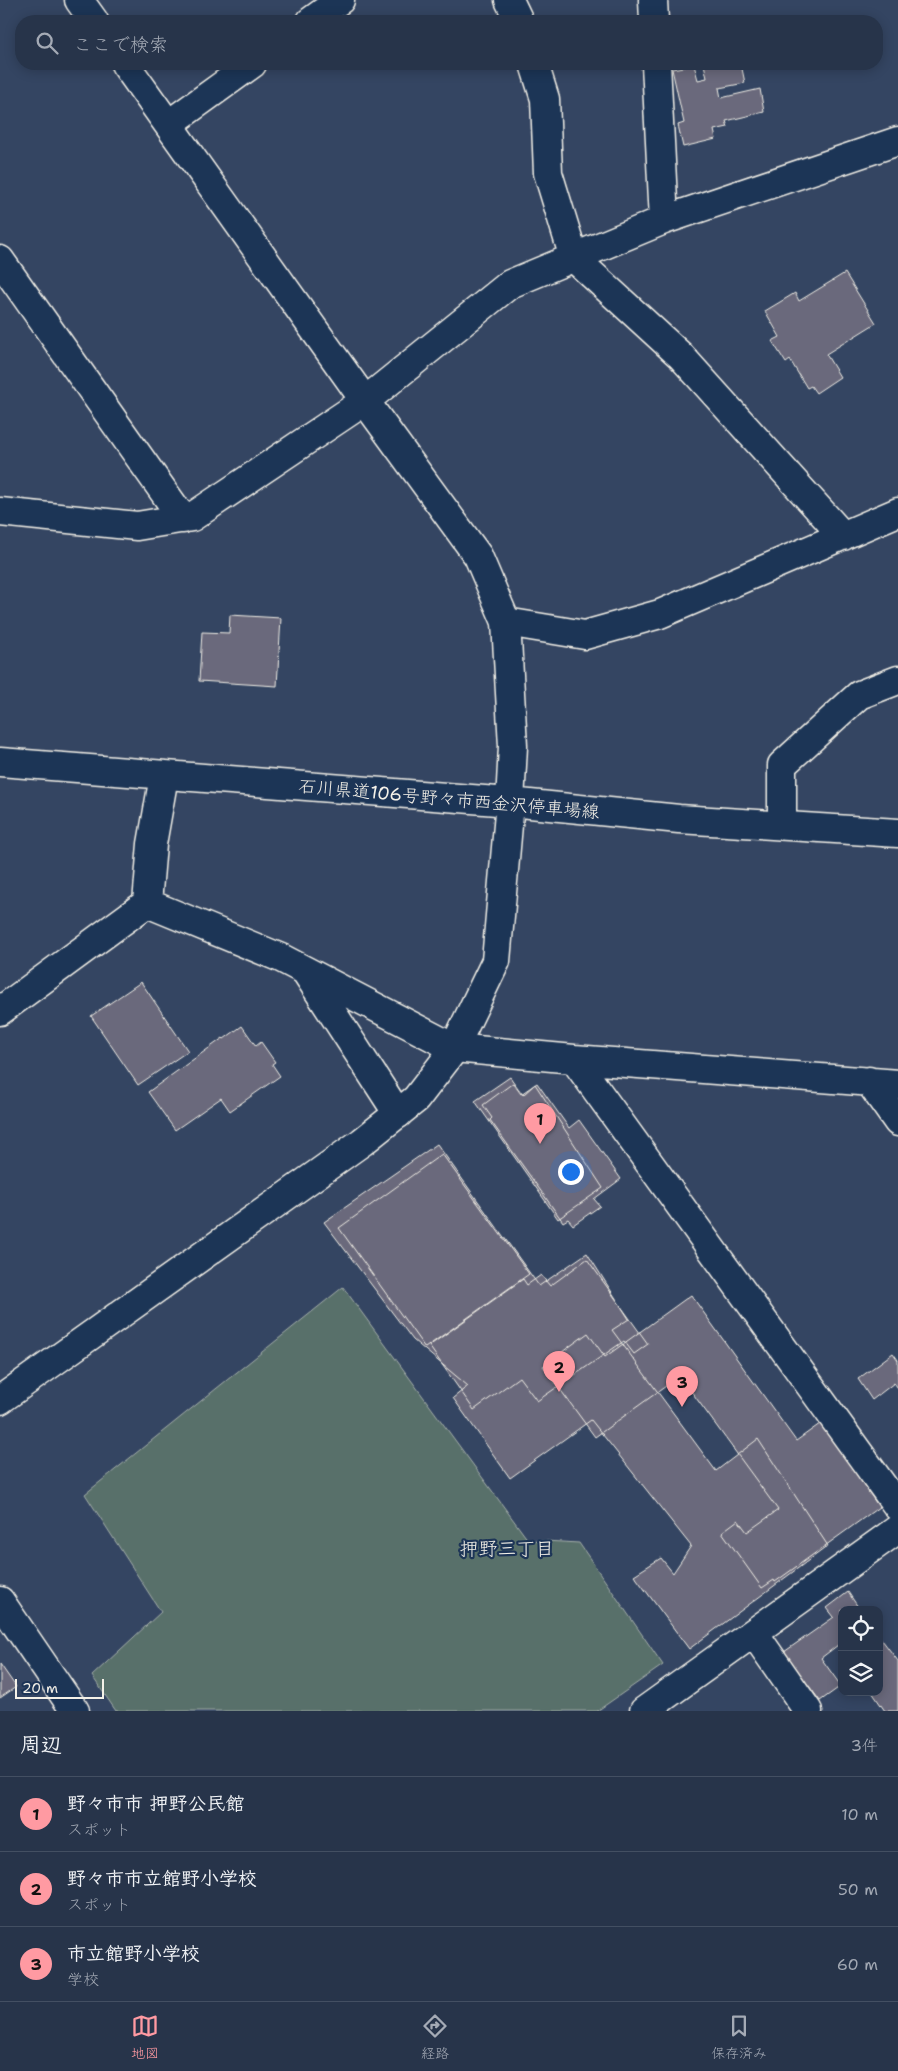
<!DOCTYPE html>
<html lang="ja">
<meta charset="utf-8">
<style>
:root{--surface:#27344a;--page:#2f3c51;--text:#f1f3f6;--muted:#a4aab5;--line:#434f62;--accent:#ff9aa2}
body{margin:0;font-family:"Shantell Sans","Klee One",sans-serif;background:var(--page);color:var(--text)}
.controls{position:absolute;right:15px;bottom:15px;display:grid;overflow:hidden;border-radius:10px;box-shadow:0 2px 12px #0003}
.controls button{width:45px;height:45px;display:grid;place-items:center;padding:0;border:0;border-bottom:1px solid var(--line);background:var(--surface);color:var(--text);font:25px sans-serif}
.scale{position:absolute;left:15px;bottom:12px;width:89px;box-sizing:border-box;padding-left:5px;border:2px solid #f4f1e8;border-top:0;font-size:14px;line-height:18px;white-space:nowrap;color:#f4f1e8;-webkit-text-stroke:4px #1d3557;paint-order:stroke}
.you{position:absolute;left:570px;top:1171px;width:18px;height:18px;margin:-12px;border:4px solid #fff;border-radius:50%;background:#1a73e8;box-shadow:0 0 0 8px #1a73e833}
.badge{display:grid;place-items:center;width:32px;height:32px;border-radius:50%;background:var(--accent);color:#111;font-size:16px;font-weight:700}
.pin{position:absolute;translate:-50% -41px;filter:drop-shadow(0 1px 2px #0008)}
.pin::after{content:'';position:absolute;top:26px;width:18px;height:15px;background:inherit;clip-path:polygon(0 0,100% 0,50% 100%)}
.list{margin:0;padding:0;list-style:none}
h2{display:flex;justify-content:space-between;align-items:center;height:65px;margin:0;padding:0 20px;font-size:21px}
h2 small{font-size:16px;font-weight:400;color:var(--muted)}
.list li{display:grid;grid-template-columns:32px 1fr auto;gap:15px;align-items:center;box-sizing:border-box;height:75px;padding:0 20px;border-top:1px solid var(--line)}
.list b{display:block;font-size:19px;white-space:nowrap}
.list p{margin:0;font-size:16px;white-space:nowrap;color:var(--muted)}
.list em{font-size:16px;font-style:normal;color:var(--muted)}
.icon{flex:none;width:28px;height:28px;fill:none;stroke:currentColor;stroke-width:2;stroke-linecap:round;stroke-linejoin:round}
.map{position:relative;flex:none;width:898px;height:1711px;overflow:hidden}
.search{position:absolute;background:var(--surface);box-shadow:0 2px 12px #0003;left:15px;right:15px;top:15px;height:55px;display:flex;align-items:center;gap:12px;box-sizing:border-box;padding:0 18px;border-radius:20px;color:var(--muted);font-size:19px}
.sheet{height:290px;background:var(--surface)}
nav{display:flex;justify-content:space-around;align-items:center;box-sizing:border-box;height:70px;border-top:1px solid var(--line);background:var(--surface);font-size:14px;color:var(--muted)}
nav a{display:grid;justify-items:center;gap:2px}
nav .on{color:var(--accent)}
.map>svg:first-child{display:block}
.grass{fill:#586f6b;stroke:#a6b0aa}
.building{fill:#6a697b;stroke:#f4f1e8}
.lines{fill:none;stroke-linecap:round;stroke-linejoin:round}
.street-casing{stroke:#f4f1e8;stroke-width:31}
.secondary-casing{stroke:#f4f1e8;stroke-width:31}
.street{stroke:#1d3557;stroke-width:28}
.secondary{stroke:#1d3557;stroke-width:28}
.labels{text-anchor:middle;dominant-baseline:central;stroke-width:4.5;stroke-linejoin:round;paint-order:stroke}
.street-label{font-size:18px;fill:#f4f1e8;stroke:#1d3557}
.neighbourhood-label{font-size:19px;fill:#f4f1e8;stroke:#1d3557}
</style>
<div class="map">
<svg width="898" height="1711" viewBox="0 0 898 1711">
<rect width="100%" height="100%" fill="#344562"/>
<filter id="ink" filterUnits="userSpaceOnUse"><feTurbulence type="fractalNoise" baseFrequency=".02" numOctaves="2"/><feDisplacementMap in="SourceGraphic" scale="10" xChannelSelector="R" yChannelSelector="G"/><feConvolveMatrix kernelMatrix="1 2 1 2 8 2 1 2 1" color-interpolation-filters="sRGB"/></filter>
<g filter="url(#ink)">
<path class="grass" d="M 343,1287 L 528,1540 L 579,1543 L 663,1665 L 597,1711 L 116,1711 L 92,1676 L 161,1612 L 85,1494 Z"/>
<path class="building" d="M 704,64 L 741,64 L 745,83 L 719,88 L 721,98 L 760,89 L 764,112 L 726,121 L 728,127 L 714,130 L 716,139 L 683,147 L 678,125 L 684,123 L 672,69 L 694,65 L 698,80 L 707,78 Z
M 845,273 L 876,323 L 826,354 L 840,377 L 816,393 L 811,386 L 807,388 L 790,360 L 786,363 L 772,341 L 780,337 L 765,311 L 795,293 L 799,301 Z
M 230,615 L 281,618 L 277,686 L 199,681 L 202,632 L 229,633 Z
M 141,982 L 188,1051 L 138,1085 L 91,1016 Z
M 242,1026 L 256,1046 L 261,1042 L 275,1062 L 272,1064 L 280,1076 L 230,1111 L 221,1098 L 175,1130 L 148,1092 L 223,1038 L 224,1039 Z
M 510,1077 L 523,1095 L 535,1084 L 603,1188 L 558,1219 L 475,1101 Z
M 513,1083 L 521,1094 L 537,1083 L 569,1128 L 579,1120 L 621,1179 L 594,1199 L 600,1206 L 573,1225 L 568,1219 L 563,1222 L 490,1120 L 492,1118 L 483,1105 Z
M 437,1144 L 539,1286 L 587,1253 L 629,1319 L 612,1330 L 716,1471 L 758,1439 L 828,1546 L 689,1649 L 634,1575 L 661,1558 L 673,1573 L 691,1546 L 591,1420 L 510,1478 L 453,1398 L 468,1386 L 413,1340 L 324,1222 Z
M 442,1154 L 529,1274 L 425,1348 L 339,1228 Z
M 587,1259 L 648,1344 L 634,1354 L 624,1341 L 537,1401 L 519,1377 L 474,1410 L 429,1346 L 523,1279 L 527,1285 L 541,1275 L 550,1286 Z
M 691,1295 L 796,1441 L 824,1421 L 856,1465 L 852,1468 L 879,1507 L 775,1582 L 774,1580 L 762,1588 L 722,1532 L 738,1520 L 747,1532 L 778,1510 L 680,1376 L 595,1437 L 543,1366 L 588,1333 L 605,1357 Z
M 893,1353 L 898,1360 L 898,1388 L 894,1383 L 872,1400 L 858,1379 Z
M 848,1592 L 860,1610 L 842,1610 L 842,1651 L 838,1645 L 821,1658 L 841,1686 L 820,1701 L 784,1652 L 834,1617 L 827,1608 Z
M 879,1636 L 898,1661 L 898,1711 L 885,1711 L 872,1692 L 879,1692 Z
M 0,1664 L 16,1687 L 0,1698 Z"/>
<g class="lines">
<defs>
<path id="street" d="M 509,0 L 519,21
M 653,0 L 654,21
M 311,21 L 340,0
M 534,64 L 545,99 L 548,173 L 574,258 L 681,356 L 843,536
M 169,124 L 252,64
M 664,220 L 898,141
M 0,260 L 183,519
M 0,512 L 137,526 L 192,517 L 365,401 L 510,284 L 664,220 L 656,64
M 506,622 L 585,635 L 660,614 L 898,512
M 782,825 L 782,765 L 859,695 L 898,680
M 147,903 L 281,958 L 454,1048 L 574,1059 L 898,1507
M 306,972 L 398,1114
M 0,1011 L 147,903 L 152,844 L 164,776
M 574,1059 L 898,1084
M 869,1081 L 898,1122
M 0,1601 L 75,1711
M 754,1633 L 808,1711
M 644,1711 L 898,1529"/>
<path id="secondary" d="M 79,0 L 94,21
M 0,762 L 510,802 L 679,819 L 898,833
M 0,1400 L 362,1142 L 416,1099 L 452,1052 L 496,961 L 510,802 L 513,746 L 506,622 L 478,556 L 365,401 L 125,64"/>
</defs>
<use href="#street" class="street-casing"/>
<use href="#secondary" class="secondary-casing"/>
<use href="#street" class="street"/>
<use href="#secondary" class="secondary"/>
</g>
</g>
<g class="labels">
<g class="street-label">
<text transform="translate(449 799) rotate(5)">石川県道106号野々市西金沢停車場線</text>
</g>
<g class="neighbourhood-label">
<text x="507" y="1548">押野三丁目</text>
</g>
</g>
</svg>
<div class="controls">
<button><svg class="icon" aria-label="locate" viewBox="0 0 24 24"><circle cx="12" cy="12" r="6"/><path d="M12 2v4M12 18v4M2 12h4M18 12h4"/></svg></button>
<button><svg class="icon" aria-label="layers" viewBox="0 0 24 24"><path d="M12 4l9 5-9 5-9-5zM3 14l9 5 9-5"/></svg></button>
</div>
<div class="scale">20 m</div>
<div class="you"></div>
<div class="pin badge" style="left:540px;top:1144px">1</div>
<div class="pin badge" style="left:559px;top:1392px">2</div>
<div class="pin badge" style="left:682px;top:1407px">3</div>
<div class="search"><svg class="icon" aria-label="search" viewBox="0 0 24 24"><circle cx="10" cy="10" r="6"/><path d="M15 15l6 6"/></svg>ここで検索</div>
</div>
<section class="sheet">
<h2>周辺<small>3件</small></h2>
<ul class="list">
<li><span class="badge">1</span><div><b>野々市市 押野公民館</b><p>スポット</p></div><em>10 m</em></li>
<li><span class="badge">2</span><div><b>野々市市立館野小学校</b><p>スポット</p></div><em>50 m</em></li>
<li><span class="badge">3</span><div><b>市立館野小学校</b><p>学校</p></div><em>60 m</em></li>
</ul>
</section>
<nav>
<a class="on"><svg class="icon" aria-label="map" viewBox="0 0 24 24"><path d="M3 6l6-2 6 2 6-2v14l-6 2-6-2-6 2zM9 4v14M15 6v14"/></svg>地図</a>
<a><svg class="icon" aria-label="directions" viewBox="0 0 24 24"><path d="M12 3l9 9-9 9-9-9zM9 14v-3h6M13 9l2 2-2 2"/></svg>経路</a>
<a><svg class="icon" aria-label="saved" viewBox="0 0 24 24"><path d="M7 4h10v16l-5-4-5 4z"/></svg>保存済み</a>
</nav>
